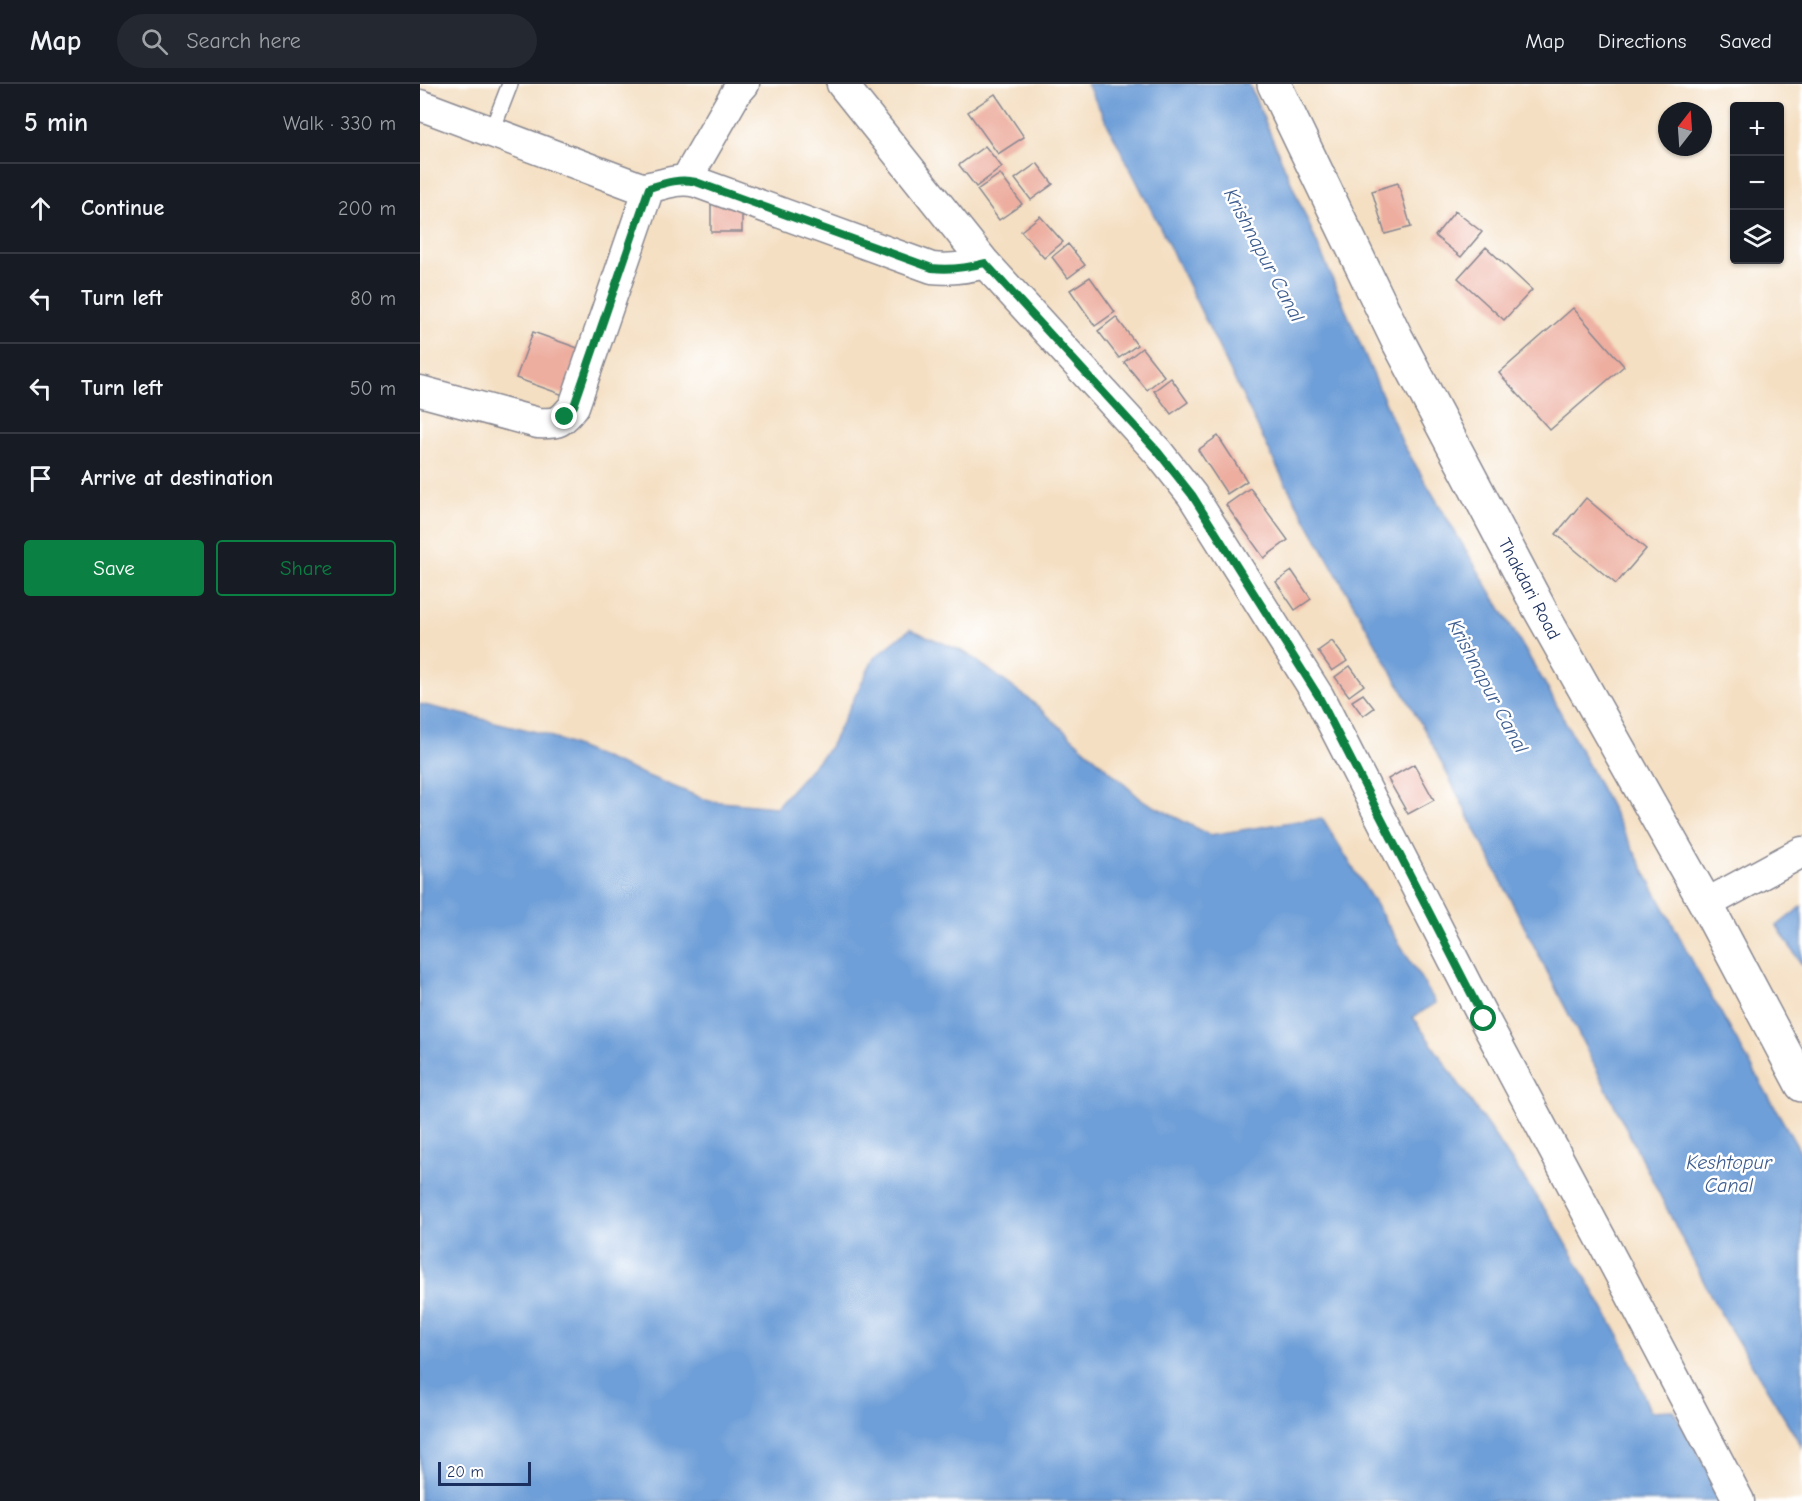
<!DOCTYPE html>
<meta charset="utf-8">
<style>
:root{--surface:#171b24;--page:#242831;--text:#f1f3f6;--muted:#9ea1a6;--line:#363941;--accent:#0b8043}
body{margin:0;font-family:"Comic Neue",sans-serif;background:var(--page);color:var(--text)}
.controls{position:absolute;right:18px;top:18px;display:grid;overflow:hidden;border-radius:6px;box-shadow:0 2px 4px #0004}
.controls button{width:54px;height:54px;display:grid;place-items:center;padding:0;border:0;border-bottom:2px solid var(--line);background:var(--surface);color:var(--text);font:30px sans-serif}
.compass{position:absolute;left:1238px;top:18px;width:54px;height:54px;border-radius:50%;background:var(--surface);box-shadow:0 2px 4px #0004;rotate:17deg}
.scale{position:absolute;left:18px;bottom:15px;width:93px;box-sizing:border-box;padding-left:6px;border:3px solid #1b2f5e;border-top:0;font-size:16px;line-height:21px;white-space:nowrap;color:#1b2f5e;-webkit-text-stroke:4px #fff;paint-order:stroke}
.stop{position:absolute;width:18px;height:18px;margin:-14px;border:4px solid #0b8043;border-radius:50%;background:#fff}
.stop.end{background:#0b8043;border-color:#fff;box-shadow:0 2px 6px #0008}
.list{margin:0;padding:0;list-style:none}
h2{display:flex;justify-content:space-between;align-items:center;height:78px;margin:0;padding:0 24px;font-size:26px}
h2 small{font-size:20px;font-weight:400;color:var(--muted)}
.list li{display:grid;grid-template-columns:39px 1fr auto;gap:18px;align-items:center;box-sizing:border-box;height:90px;padding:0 24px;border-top:2px solid var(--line)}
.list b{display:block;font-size:22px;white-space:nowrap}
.list em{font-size:20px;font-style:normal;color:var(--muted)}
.actions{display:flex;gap:12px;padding:18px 24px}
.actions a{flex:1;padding:14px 0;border:2px solid var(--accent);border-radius:6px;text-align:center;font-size:21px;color:var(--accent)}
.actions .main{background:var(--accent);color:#fff}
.icon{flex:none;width:33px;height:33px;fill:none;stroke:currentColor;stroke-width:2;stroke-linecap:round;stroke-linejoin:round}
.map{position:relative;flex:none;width:1382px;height:1417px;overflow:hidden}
header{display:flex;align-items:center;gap:36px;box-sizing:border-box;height:84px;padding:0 30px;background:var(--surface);border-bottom:2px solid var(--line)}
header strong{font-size:28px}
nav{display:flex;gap:33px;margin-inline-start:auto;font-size:21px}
.search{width:420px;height:54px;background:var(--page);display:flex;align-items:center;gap:15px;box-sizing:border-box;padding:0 21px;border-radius:33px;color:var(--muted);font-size:22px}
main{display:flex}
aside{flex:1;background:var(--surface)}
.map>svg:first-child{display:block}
.water{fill:#6e9fd8;stroke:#44679b;stroke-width:1.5}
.building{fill:#edad9f}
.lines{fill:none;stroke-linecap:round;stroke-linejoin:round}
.lane-casing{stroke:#888790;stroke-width:18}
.street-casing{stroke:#888790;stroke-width:33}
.secondary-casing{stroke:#888790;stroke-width:36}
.lane{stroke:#fff;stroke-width:15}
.street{stroke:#fff;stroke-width:30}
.secondary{stroke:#fff;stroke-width:33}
.route{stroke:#0b8043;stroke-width:8}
.labels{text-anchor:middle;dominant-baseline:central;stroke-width:5;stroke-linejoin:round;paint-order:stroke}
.street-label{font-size:18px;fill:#1b2f5e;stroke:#fff}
.water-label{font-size:20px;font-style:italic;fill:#3c5c8f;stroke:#fff}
</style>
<header>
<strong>Map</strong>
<div class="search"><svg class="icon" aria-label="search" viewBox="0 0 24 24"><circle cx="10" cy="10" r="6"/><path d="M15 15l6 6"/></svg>Search here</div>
<nav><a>Map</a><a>Directions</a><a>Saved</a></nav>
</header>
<main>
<aside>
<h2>5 min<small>Walk · 330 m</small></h2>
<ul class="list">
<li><svg class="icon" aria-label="ahead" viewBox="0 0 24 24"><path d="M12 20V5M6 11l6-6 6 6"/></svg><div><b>Continue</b></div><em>200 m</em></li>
<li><svg class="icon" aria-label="left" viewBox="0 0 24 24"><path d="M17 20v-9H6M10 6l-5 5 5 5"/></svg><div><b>Turn left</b></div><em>80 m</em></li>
<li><svg class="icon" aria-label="left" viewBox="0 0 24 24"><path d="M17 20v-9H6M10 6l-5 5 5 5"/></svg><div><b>Turn left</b></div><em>50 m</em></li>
<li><svg class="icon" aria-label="arrive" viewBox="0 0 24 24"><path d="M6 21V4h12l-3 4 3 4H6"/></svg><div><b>Arrive at destination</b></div></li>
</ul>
<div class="actions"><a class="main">Save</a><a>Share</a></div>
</aside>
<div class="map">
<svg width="1382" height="1417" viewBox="0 0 1382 1417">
<rect width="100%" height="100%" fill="#fff"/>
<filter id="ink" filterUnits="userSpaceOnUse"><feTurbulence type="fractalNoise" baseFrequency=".0167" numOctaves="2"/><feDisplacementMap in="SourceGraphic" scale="12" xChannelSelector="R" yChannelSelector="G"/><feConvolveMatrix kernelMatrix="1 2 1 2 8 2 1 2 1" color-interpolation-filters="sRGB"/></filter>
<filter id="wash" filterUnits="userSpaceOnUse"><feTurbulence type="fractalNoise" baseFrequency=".008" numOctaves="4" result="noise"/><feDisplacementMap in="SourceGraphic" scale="24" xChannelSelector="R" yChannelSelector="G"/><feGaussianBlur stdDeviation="1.35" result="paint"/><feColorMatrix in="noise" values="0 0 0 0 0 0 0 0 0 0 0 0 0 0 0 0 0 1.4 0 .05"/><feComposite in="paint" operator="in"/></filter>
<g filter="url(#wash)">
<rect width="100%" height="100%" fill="#f4dfc2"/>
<path class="water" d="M 667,0 L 829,0 L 983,360 L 1127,603 L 1284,899 L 1382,1071 L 1382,1363 L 1295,1220 L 1009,654 L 863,395 L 739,141 Z
M 490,545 L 546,569 L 609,615 L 722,716 L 790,751 L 878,737 L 903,735 L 1016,919 L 993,933 L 1137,1143 L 1204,1261 L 1230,1327 L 1253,1326 L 1306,1417 L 0,1417 L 0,620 L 125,650 L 289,717 L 356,723 L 410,663 L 454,574 Z
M 1382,822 L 1382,881 L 1357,842 Z"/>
<g id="blocks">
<path class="building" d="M 575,10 L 604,53 L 578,70 L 548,28 Z
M 565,62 L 582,83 L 556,103 L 539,81 Z
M 617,79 L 633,100 L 611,116 L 595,95 Z
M 580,90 L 602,120 L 579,136 L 557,106 Z
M 978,99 L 991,143 L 965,150 L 952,107 Z
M 291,117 L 322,117 L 322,148 L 291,148 Z
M 1035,127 L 1062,148 L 1041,173 L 1015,152 Z
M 620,132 L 643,158 L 624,174 L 601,147 Z
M 648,160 L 665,181 L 648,194 L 632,173 Z
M 1066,163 L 1112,206 L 1084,236 L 1038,194 Z
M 670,193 L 695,228 L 675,242 L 650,206 Z
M 1153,224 L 1204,282 L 1130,346 L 1079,289 Z
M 696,233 L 717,261 L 699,274 L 678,247 Z
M 113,248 L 166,267 L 149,313 L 96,294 Z
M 722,264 L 744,292 L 727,306 L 704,278 Z
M 751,294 L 768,318 L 751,330 L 734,307 Z
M 798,352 L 827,397 L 807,410 L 778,366 Z
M 830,404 L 868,456 L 844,474 L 806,421 Z
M 1166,414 L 1226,465 L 1196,500 L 1136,450 Z
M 872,487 L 891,515 L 875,526 L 856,498 Z
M 912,557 L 927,577 L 912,587 L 898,567 Z
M 930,582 L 944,601 L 929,612 L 915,593 Z
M 943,610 L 954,624 L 943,632 L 932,617 Z
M 994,680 L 1014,716 L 988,730 L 968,695 Z"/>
</g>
</g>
<g filter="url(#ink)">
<use href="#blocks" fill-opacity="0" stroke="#888790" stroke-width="1.5"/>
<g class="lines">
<defs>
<path id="lane" d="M 71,49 L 90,0"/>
<path id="street" d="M 422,0 L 565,179 L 738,368 L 772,411 L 899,613 L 1064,935 L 1203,1196 L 1319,1417
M 0,21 L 221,104 C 241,103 255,93 276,98 L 512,184 C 531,186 546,184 565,179
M 266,96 L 316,9 L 324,0
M 0,307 L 118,339 C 139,340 141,338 154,322 L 229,104
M 1286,820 L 1382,768"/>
<path id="secondary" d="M 854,0 L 977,255 L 1119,524 L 1286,820 L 1382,1001"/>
</defs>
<use href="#lane" class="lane-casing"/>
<use href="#street" class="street-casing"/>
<use href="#secondary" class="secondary-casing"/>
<use href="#lane" class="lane"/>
<use href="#street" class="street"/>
<use href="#secondary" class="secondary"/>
</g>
</g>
<g class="lines" filter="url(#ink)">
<path class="route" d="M 145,333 L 154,322 L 229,104 C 245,99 259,94 276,98 L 512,184 C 531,186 546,184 565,179 L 738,368 L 772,411 L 899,613 L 1064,935"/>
</g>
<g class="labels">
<g class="street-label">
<text transform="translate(1109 505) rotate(62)">Thakdari Road</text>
</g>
<g class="water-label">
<text transform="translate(844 171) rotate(62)">Krishnapur Canal</text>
<text transform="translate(1068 602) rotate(62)">Krishnapur Canal</text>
<text x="1309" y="1078">Keshtopur<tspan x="1309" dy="23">Canal</tspan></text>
</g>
</g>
</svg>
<div class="controls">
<button>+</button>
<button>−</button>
<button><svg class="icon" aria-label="layers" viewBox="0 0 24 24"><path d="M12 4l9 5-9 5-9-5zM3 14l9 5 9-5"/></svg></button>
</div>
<svg class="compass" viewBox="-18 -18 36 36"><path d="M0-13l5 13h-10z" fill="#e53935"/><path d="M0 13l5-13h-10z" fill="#9ea1a6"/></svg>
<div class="scale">20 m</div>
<div class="stop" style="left:1064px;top:935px"></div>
<div class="stop end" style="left:145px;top:333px"></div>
</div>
</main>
